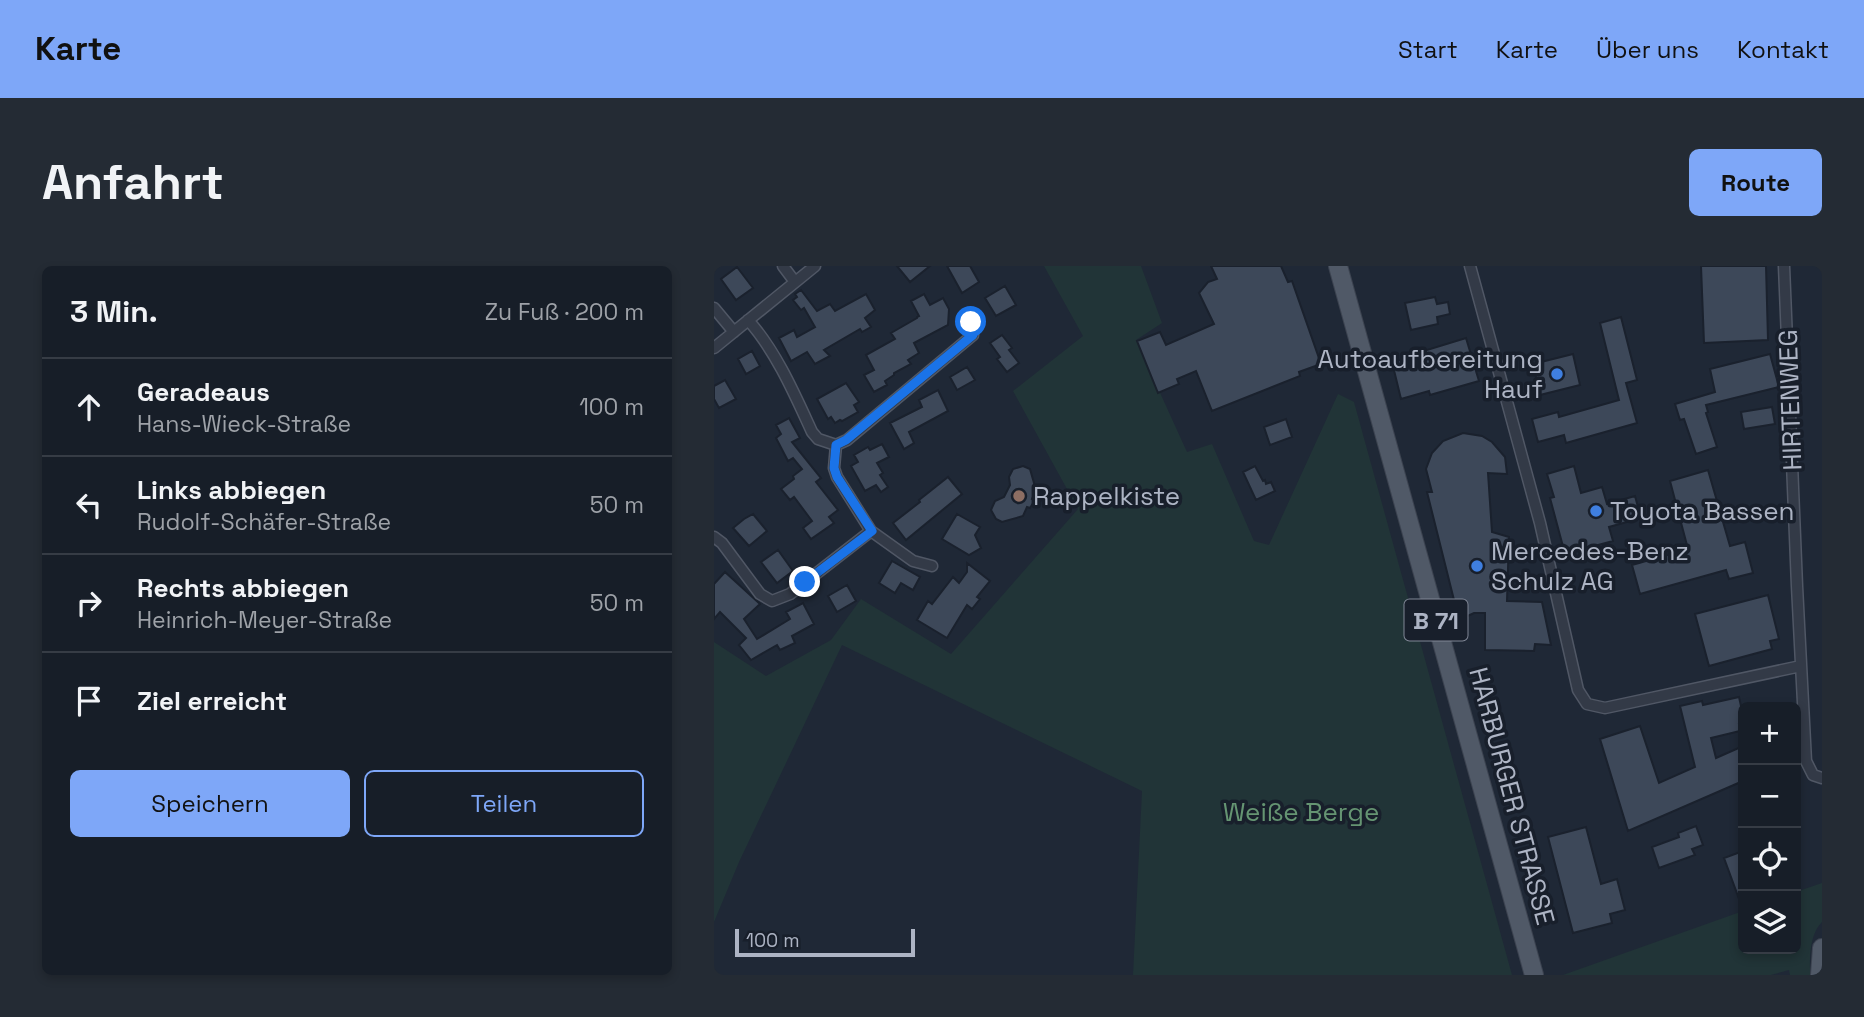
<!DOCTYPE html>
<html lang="de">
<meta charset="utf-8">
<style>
:root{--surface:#171e28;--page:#242b34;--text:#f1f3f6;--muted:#9ea2a8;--line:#363c45;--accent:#7ea7f8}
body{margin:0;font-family:"Space Grotesk",sans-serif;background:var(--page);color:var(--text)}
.controls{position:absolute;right:21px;bottom:21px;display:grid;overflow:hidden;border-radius:10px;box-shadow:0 4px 10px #0003}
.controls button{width:63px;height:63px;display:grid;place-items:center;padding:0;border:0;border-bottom:2px solid var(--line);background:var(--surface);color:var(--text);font:35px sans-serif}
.scale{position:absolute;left:21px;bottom:18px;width:180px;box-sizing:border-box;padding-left:7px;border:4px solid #adb4c4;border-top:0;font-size:19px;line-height:24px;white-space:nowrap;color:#adb4c4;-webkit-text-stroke:5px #181f2b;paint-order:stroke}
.stop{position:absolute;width:21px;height:21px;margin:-16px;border:5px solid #1a73e8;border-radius:50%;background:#fff}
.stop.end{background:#1a73e8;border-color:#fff;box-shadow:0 2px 7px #0008}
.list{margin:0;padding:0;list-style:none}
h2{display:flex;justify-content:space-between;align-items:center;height:91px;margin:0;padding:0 28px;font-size:30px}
h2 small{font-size:23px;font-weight:400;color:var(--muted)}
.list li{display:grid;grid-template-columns:46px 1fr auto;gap:21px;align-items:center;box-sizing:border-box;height:98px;padding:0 28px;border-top:2px solid var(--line)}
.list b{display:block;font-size:26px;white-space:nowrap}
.list p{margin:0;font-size:23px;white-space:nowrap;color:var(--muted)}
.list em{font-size:23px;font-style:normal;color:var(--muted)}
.actions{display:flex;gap:14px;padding:21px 28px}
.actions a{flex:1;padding:16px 0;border:2px solid var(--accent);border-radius:10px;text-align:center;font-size:24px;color:var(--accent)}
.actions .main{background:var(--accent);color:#111}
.icon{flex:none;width:38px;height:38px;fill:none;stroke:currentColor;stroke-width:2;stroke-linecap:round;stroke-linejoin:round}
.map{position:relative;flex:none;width:1108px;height:709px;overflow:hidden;border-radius:10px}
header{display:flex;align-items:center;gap:42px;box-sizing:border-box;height:98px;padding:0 35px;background:var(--accent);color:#111}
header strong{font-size:33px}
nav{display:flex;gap:38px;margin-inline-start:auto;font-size:24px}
.intro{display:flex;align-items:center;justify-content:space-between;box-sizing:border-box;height:168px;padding:0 42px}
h1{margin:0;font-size:49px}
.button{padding:18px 32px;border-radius:10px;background:var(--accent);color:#111;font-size:24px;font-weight:700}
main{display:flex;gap:42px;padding:0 42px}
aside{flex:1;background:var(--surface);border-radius:10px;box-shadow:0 4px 10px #0003}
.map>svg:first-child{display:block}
.green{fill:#213437}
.building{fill:#3d4859;stroke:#1a212d;stroke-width:2}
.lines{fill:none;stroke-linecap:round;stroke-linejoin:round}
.street-casing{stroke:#505765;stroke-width:13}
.primary-casing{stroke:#3c4350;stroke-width:20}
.street{stroke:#333a47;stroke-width:10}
.primary{stroke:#505967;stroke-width:18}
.route{stroke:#1a73e8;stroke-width:9}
.shop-dot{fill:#3f7fe0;stroke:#181f2b;stroke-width:2.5}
.education-dot{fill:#8d6e63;stroke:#181f2b;stroke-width:2.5}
.labels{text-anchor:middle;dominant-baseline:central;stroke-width:7;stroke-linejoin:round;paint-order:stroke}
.shield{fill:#181f2b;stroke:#808796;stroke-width:2}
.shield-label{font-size:24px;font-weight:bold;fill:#adb4c4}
.poi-label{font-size:26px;fill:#adb4c4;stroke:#181f2b;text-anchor:start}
.street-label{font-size:26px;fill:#adb4c4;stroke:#181f2b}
.park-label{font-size:26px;fill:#659472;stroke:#181f2b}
</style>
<header>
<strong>Karte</strong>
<nav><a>Start</a><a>Karte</a><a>Über uns</a><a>Kontakt</a></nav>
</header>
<div class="intro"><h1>Anfahrt</h1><a class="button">Route</a></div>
<main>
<aside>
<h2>3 Min.<small>Zu Fuß · 200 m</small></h2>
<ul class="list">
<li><svg class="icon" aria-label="ahead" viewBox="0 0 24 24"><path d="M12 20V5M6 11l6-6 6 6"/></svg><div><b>Geradeaus</b><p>Hans-Wieck-Straße</p></div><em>100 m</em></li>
<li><svg class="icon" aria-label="left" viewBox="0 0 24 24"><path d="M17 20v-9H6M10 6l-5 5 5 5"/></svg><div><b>Links abbiegen</b><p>Rudolf-Schäfer-Straße</p></div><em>50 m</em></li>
<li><svg class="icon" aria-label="right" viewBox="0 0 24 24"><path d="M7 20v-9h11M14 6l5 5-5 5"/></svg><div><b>Rechts abbiegen</b><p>Heinrich-Meyer-Straße</p></div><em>50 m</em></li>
<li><svg class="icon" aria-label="arrive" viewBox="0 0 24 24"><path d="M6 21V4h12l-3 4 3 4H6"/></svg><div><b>Ziel erreicht</b></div></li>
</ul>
<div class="actions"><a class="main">Speichern</a><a>Teilen</a></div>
</aside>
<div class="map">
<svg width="1108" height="709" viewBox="0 0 1108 709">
<rect width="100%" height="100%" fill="#1f2836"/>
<path class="green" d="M 330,0 L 427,0 L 448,57 L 422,74 L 473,186 L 498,178 L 540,275 L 555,279 L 624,128 L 640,136 L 798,709 L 419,709 L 428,525 L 128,379 L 25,596 L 0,656 L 0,376 L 52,410 L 117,374 L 147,333 L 237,388 L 364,243 L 299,125 L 369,70 Z
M 1108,617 L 1108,656 C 1095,669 1096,692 1096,709 L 1076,709 L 1075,704 L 1057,709 L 849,709 L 1029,645 L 1029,683 L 1082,683 L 1082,626 Z"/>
<path class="building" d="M 183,0 L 216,0 L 196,16 Z
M 233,0 L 256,0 L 265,16 L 248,27 Z
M 497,0 L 567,0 L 574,16 L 578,15 L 607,98 L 585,106 L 586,110 L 498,145 L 482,105 L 463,113 L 465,118 L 444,127 L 423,75 L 446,66 L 452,79 L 500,58 L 485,27 L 494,16 L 503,13 Z
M 987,0 L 1052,0 L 1054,74 L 990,77 Z
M 23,1 L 39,22 L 22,34 L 7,13 Z
M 291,20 L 302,39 L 282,50 L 271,32 Z
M 87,24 L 103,45 L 116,38 L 121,45 L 152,28 L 161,44 L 151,52 L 157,61 L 148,66 L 146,63 L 110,84 L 116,90 L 101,98 L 93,86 L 77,95 L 65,72 L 80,64 L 83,71 L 101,61 L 90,42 L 87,44 L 79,34 L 83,31 L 81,28 Z
M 210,28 L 216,39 L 229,32 L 235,43 L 234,59 L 200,77 L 205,87 L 194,94 L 197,98 L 180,107 L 180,109 L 171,115 L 173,119 L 160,126 L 150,109 L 160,104 L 152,89 L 181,73 L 177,67 L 203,52 L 203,51 L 205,50 L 197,35 Z
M 721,31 L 723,38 L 734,36 L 736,48 L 723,51 L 724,58 L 697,64 L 691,37 Z
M 907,51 L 923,114 L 912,117 L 923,157 L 852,177 L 850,169 L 824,176 L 818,153 L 844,146 L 845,151 L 905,134 L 886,57 Z
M 288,69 L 298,82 L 295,84 L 305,97 L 293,106 L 283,93 L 286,91 L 276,77 Z
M 752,72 L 765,115 L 716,129 L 715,125 L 687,133 L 678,96 L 704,89 L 703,87 Z
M 38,85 L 46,100 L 32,108 L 24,93 Z
M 859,88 L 866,119 L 826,129 L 819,98 Z
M 1056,88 L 1065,121 L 992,139 L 994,146 L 992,147 L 1003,181 L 982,188 L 970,153 L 966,154 L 961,138 L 1001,126 L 996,103 Z
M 253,101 L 261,114 L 243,124 L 236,111 Z
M 11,114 L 22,133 L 5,142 L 0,133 L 0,120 Z
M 132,117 L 145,136 L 140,139 L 144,146 L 128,155 L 126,154 L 121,157 L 117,151 L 114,153 L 103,133 Z
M 224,124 L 234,145 L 195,166 L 200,177 L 190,183 L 176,157 L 208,141 L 205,134 Z
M 1058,141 L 1061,158 L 1030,163 L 1027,146 Z
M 75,152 L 86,172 L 78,176 L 107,212 L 102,216 L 124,244 L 115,251 L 120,257 L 97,273 L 89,262 L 98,255 L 80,231 L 76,234 L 67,223 L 80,213 L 79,210 L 88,203 L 79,192 L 74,195 L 62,172 L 67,168 L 62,159 Z
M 572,153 L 578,171 L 556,179 L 550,161 Z
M 749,167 L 768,170 L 778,176 L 791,191 L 793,208 L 774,207 L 778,266 L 795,271 L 793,335 L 828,336 L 837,379 L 821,378 L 820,385 L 771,384 L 771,347 L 760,347 L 745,354 L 713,226 L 718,226 L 712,203 L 718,187 L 729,175 Z
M 168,178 L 175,191 L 163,197 L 169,207 L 166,209 L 174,221 L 167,226 L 162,219 L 151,225 L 137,200 L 144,196 L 140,189 L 154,181 L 156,184 Z
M 309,200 L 316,203 L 322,224 L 318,233 L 321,234 L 316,242 L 313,241 L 309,250 L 288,256 L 282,253 L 277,244 L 281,235 L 290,231 L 296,219 L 295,211 L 299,203 Z
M 541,200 L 549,215 L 551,214 L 552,218 L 557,216 L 561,225 L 542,234 L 529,206 Z
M 860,200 L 867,227 L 888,221 L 893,238 L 921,230 L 927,252 L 895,261 L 899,275 L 851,288 L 836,232 L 840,231 L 833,208 Z
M 994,204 L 1016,280 L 1031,276 L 1039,307 L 1015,313 L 1012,304 L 926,328 L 918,299 L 974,283 L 956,215 Z
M 234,211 L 248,228 L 192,274 L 179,257 L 206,236 L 205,234 Z
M 39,248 L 53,265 L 35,280 L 19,262 L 30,253 Z
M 243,248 L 266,261 L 261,269 L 267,282 L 255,289 L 228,273 Z
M 64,284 L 79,305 L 63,317 L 47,296 Z
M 178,295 L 206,311 L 199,324 L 187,317 L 181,327 L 165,317 Z
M 253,297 L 276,315 L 263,331 L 266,333 L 258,343 L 253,339 L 233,372 L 203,354 L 214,335 L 218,338 L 239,311 L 245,317 L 253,306 Z
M 11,306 L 46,338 L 30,353 L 43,373 L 76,353 L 72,346 L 89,337 L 100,358 L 78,370 L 81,377 L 66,384 L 63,379 L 37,394 L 25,379 L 32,372 L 6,346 L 0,353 L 0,318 Z
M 133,319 L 142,335 L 123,346 L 114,330 Z
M 1054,329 L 1065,373 L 1056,375 L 1058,383 L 995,400 L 981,348 Z
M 1025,431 L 1029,449 L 1029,457 L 1025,458 L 1026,465 L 997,472 L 1002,492 L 1029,480 L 1029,515 L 914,565 L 886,473 L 926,460 L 945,517 L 981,501 L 966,440 L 988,435 L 989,439 Z
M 982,560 L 989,579 L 978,583 L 981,589 L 945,602 L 938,581 L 965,571 L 964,567 Z
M 872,561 L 887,618 L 903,613 L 911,644 L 896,648 L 898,657 L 859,667 L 834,571 Z
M 1029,585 L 1029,641 L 1028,641 L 1010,592 Z"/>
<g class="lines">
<defs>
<path id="street" d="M 69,0 L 81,16
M 756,0 L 826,257 L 864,424 L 873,438 L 891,442 L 1087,400
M 1070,0 L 1083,320 L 1092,495 L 1099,509 L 1108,512
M 0,42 L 20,66
M 34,54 C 62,85 81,129 98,166 L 104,173 L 122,179 L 120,202 L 123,211 L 157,265 L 199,295 L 218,300
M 0,82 L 101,0
M 122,179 L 133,174 L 259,69 L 257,56
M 0,271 L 8,277 L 46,328 L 58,335 L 76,328 L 157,265"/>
<path id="primary" d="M 624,0 L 820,709
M 1106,709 L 1108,682"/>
</defs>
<use href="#street" class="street-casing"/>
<use href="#primary" class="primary-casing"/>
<use href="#street" class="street"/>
<use href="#primary" class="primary"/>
</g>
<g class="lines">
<path class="route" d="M 91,316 L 158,265 L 123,211 L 120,202 L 122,179 L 132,174 L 259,69 L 257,56"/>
</g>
<g class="shop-dot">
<circle cx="843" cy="108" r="7"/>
<circle cx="882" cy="245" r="7"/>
<circle cx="763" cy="300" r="7"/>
</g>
<circle class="education-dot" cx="305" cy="230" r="7"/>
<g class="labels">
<rect class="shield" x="690.5" y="333.5" width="63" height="41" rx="5"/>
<g class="shield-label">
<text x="722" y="354">B 71</text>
</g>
<g class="poi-label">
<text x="829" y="93" text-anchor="end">Autoaufbereitung<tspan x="829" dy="30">Hauf</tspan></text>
<text x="319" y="230">Rappelkiste</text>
<text x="896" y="245">Toyota Bassen</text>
<text x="777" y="285">Mercedes-Benz<tspan x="777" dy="30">Schulz AG</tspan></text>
</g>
<g class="street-label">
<text transform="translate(1076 134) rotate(-92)">HIRTENWEG</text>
<text transform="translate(798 530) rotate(75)">HARBURGER STRASSE</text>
</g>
<g class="park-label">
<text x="587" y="546">Weiße Berge</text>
</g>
</g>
</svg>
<div class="controls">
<button>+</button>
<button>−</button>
<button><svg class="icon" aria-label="locate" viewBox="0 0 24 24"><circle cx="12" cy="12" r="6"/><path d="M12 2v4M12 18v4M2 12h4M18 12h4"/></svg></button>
<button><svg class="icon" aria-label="layers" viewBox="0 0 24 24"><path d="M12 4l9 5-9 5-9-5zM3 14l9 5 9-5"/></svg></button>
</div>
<div class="scale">100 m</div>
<div class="stop" style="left:257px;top:56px"></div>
<div class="stop end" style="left:91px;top:316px"></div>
</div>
</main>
